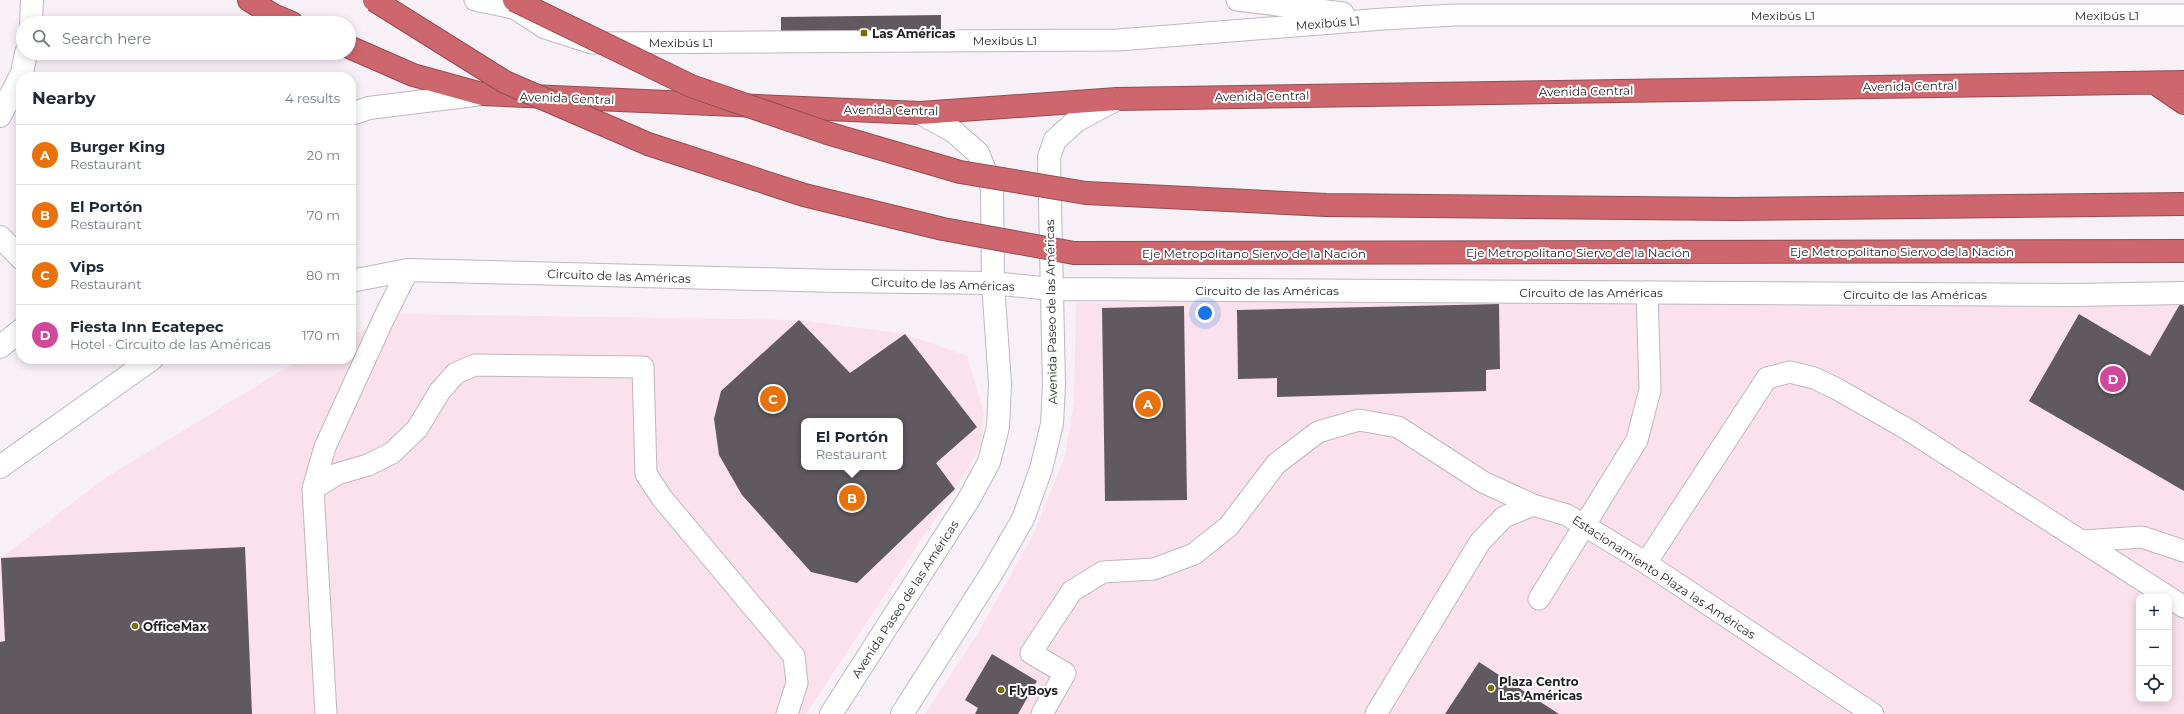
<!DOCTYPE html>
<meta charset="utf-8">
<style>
:root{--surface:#fff;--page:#f2f2f3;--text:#1f2937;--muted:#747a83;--line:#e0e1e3;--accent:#db2777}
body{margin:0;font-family:Montserrat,sans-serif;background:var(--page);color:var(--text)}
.controls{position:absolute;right:12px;bottom:12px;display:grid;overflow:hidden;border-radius:8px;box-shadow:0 2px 10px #0003}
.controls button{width:36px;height:36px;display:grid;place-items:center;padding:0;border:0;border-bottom:1px solid var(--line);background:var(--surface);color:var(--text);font:20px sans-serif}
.you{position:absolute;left:1205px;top:313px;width:14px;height:14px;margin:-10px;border:3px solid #fff;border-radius:50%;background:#1a73e8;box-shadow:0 0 0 6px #1a73e833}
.badge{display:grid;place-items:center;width:26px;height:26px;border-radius:50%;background:var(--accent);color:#fff;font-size:13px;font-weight:700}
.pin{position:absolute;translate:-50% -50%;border:2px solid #fff;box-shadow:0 1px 4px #0006}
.popup{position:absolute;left:801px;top:418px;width:102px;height:52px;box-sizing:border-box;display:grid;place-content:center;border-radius:8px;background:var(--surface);filter:drop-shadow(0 1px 3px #0005);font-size:13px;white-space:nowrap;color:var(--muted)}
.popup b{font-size:15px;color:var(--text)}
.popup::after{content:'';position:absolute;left:50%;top:100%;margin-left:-8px;border:8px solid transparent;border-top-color:var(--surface)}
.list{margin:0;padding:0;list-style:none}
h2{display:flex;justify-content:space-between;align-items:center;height:52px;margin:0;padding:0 16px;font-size:17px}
h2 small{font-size:13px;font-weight:400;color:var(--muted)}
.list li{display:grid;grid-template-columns:26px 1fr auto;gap:12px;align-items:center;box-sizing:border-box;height:60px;padding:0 16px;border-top:1px solid var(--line)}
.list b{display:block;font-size:15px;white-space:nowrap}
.list p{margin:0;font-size:13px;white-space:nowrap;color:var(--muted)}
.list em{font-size:13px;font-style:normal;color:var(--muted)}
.icon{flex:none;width:22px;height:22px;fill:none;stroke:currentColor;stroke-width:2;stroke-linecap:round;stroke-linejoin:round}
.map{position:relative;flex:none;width:2184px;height:714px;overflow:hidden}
.search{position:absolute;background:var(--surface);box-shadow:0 2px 10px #0003;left:16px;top:16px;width:340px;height:44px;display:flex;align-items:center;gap:10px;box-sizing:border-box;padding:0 14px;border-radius:22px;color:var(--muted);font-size:15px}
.panel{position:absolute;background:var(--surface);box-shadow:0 2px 10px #0003;left:16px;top:72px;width:340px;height:292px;border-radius:16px}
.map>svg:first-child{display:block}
.commercial{fill:#fae1eb;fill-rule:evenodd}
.building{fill:#605a60;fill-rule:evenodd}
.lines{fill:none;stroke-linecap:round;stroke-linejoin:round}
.lane-casing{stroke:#bfb7bf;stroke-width:23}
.secondary-casing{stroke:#bfb7bf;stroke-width:24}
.highway-casing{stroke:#914d52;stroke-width:24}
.lane{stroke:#fff;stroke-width:21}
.secondary{stroke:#fff;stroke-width:22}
.highway{stroke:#ce676d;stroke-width:22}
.highway-bridge-casing{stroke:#914d52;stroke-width:24;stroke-linecap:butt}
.highway-bridge{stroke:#ce676d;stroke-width:22}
.poi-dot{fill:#796f0f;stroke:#fff;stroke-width:1.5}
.labels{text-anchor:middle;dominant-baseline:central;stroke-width:4;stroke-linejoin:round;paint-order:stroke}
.street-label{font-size:12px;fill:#1f1d1f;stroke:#fff}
.poi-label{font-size:12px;font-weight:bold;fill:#1f1d1f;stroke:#fff;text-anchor:start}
</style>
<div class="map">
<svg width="2184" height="714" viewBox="0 0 2184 714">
<rect width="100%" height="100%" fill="#f7f0f7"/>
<path class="commercial" d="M 1229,302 L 2184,303 L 2184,714 L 925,714 L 977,635 L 1033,535 L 1065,456 L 1074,403 L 1076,303 ZM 2139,597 L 2169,597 L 2169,699 L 2139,699 Z
M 401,314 L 799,320 L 905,334 L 967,356 L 984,414 L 981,445 L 962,478 L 806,714 L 0,714 L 0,559 L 102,480 L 301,359 L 351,359 L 351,335 ZM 804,421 L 900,421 L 900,467 L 804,467 Z"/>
<path class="building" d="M 941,15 L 941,45 L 781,46 L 781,17 Z
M 1499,304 L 1500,369 L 1486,370 L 1486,391 L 1277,397 L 1277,378 L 1238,379 L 1237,310 Z
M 2180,304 L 2184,306 L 2184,491 L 2029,401 L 2079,314 L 2150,356 Z
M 1184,306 L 1187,500 L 1105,501 L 1102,308 Z
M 799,320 L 850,373 L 905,334 L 977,427 L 936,463 L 955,489 L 857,583 L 811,572 L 742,495 L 719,455 L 714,419 L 721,391 ZM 804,421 L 900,421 L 900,467 L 804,467 Z
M 245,547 L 252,714 L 0,714 L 0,642 L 5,641 L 1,558 Z
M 992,654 L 1037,681 L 1018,714 L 975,714 L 978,708 L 965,700 Z
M 1479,662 L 1559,714 L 1445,714 Z"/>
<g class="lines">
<defs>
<path id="lane" d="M 475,0 L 514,8 L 545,28 L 592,43 L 1118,40 L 1383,19 L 1455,15 L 2184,15
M 1237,0 L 1343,13
M 313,489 L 337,474 L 368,465 L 392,453 L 417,429 L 440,391 L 456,373 L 475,365 L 643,367 L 646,474 L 662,498 L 794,656 L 797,683 L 787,714
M 2083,541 L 2142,537 L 2184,551
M 1646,563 L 1767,378 L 1790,372 L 1814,378 L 1837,389 L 1907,429 L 2184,607
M 1539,599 L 1637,440 L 1650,390 L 1647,292
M 326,714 L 313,489 L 325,447 L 383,320 L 408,270
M 1042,714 L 1065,673 L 1031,653 L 1072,591 L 1103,572 L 1154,569 L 1194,554 L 1229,526 L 1276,464 L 1318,432 L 1359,420 L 1398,427 L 1483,482 L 1533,505
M 1376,714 L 1480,542 L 1504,517 L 1533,505 L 1567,515 L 1646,563 L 1873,714"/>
<path id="secondary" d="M 31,23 L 32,0
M 351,114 L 369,108 L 482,94
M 0,116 L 22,73 L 26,53
M 0,237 L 21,258
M 351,281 L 408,270 L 836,281 L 993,283 L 1051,289 L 2075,295 L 2184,293
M 0,347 L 21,330
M 0,467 L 152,359
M 831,714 L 969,499 L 989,462 L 998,427 L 1000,384 L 993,283 L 992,188 L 978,153 L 953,131 L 920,113
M 902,714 L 993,571 L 1023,519 L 1041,469 L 1052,424 L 1054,385 L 1049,157 L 1055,140 L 1076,121 L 1117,99"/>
<path id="highway" d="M 249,0 L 273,15 L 292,23
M 349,47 L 413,75 L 482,94 L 920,113 L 1117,99 L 2184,82
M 2155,83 L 2184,103"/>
</defs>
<use href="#lane" class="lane-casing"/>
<use href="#secondary" class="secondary-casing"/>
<use href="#highway" class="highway-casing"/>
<use href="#lane" class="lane"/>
<use href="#secondary" class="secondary"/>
<use href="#highway" class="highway"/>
<defs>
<path id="highway-bridge" d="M 374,0 L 505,82 L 648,144 L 804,195 L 943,229 L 1074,253 L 2184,251
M 514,0 L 691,86 L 827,133 L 960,172 L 1086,193 L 1326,205 L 1735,209 L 2184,204"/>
</defs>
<use href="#highway-bridge" class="highway-bridge-casing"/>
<use href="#highway-bridge" class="highway-bridge"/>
</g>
<g class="poi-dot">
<rect x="860" y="29" width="8" height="8" rx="2"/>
<circle cx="135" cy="626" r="4"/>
<circle cx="1491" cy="688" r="4"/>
<circle cx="1001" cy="690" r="4"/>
</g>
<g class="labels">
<g class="street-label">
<text x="1783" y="15">Mexibús L1</text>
<text x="2107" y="15">Mexibús L1</text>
<text transform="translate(1328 23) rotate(-5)">Mexibús L1</text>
<text x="1005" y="40">Mexibús L1</text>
<text x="681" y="42">Mexibús L1</text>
<text transform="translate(1910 86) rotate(-1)">Avenida Central</text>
<text transform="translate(1586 91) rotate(-1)">Avenida Central</text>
<text transform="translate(1262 96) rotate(-1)">Avenida Central</text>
<text transform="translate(567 98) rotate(2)">Avenida Central</text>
<text transform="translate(891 110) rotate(1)">Avenida Central</text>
<text x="1902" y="251">Eje Metropolitano Siervo de la Nación</text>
<text x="1578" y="252">Eje Metropolitano Siervo de la Nación</text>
<text x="1254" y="253">Eje Metropolitano Siervo de la Nación</text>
<text transform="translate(619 276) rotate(2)">Circuito de las Américas</text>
<text transform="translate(943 284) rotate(2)">Circuito de las Américas</text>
<text x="1267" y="290">Circuito de las Américas</text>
<text x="1591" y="292">Circuito de las Américas</text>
<text x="1915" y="294">Circuito de las Américas</text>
<text transform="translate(1051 312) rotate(-91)">Avenida Paseo de las Américas</text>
<text transform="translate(1664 577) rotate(33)">Estacionamiento Plaza las Américas</text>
<text transform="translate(905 599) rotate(-57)">Avenida Paseo de las Américas</text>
</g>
<g class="poi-label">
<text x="872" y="33">Las Américas</text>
<text x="143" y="626">OfficeMax</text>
<text x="1499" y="681">Plaza Centro<tspan x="1499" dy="14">Las Américas</tspan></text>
<text x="1009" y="690">FlyBoys</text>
</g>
</g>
</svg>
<div class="controls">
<button>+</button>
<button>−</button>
<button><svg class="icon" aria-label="locate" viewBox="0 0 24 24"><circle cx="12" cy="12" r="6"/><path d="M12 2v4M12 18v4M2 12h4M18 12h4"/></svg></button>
</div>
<div class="you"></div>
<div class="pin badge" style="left:1148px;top:404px;background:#e8710a">A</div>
<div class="pin badge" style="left:852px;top:498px;background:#e8710a">B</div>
<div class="popup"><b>El Portón</b>Restaurant</div>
<div class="pin badge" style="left:773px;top:399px;background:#e8710a">C</div>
<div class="pin badge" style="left:2113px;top:379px;background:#d1479c">D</div>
<div class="search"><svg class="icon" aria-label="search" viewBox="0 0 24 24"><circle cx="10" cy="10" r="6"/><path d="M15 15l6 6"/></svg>Search here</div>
<section class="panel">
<h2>Nearby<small>4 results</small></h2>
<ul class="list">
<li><span class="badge" style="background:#e8710a">A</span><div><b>Burger King</b><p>Restaurant</p></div><em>20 m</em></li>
<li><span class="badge" style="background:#e8710a">B</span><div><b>El Portón</b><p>Restaurant</p></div><em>70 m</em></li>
<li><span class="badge" style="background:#e8710a">C</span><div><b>Vips</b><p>Restaurant</p></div><em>80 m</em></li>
<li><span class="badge" style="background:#d1479c">D</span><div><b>Fiesta Inn Ecatepec</b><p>Hotel · Circuito de las Américas</p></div><em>170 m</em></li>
</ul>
</section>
</div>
